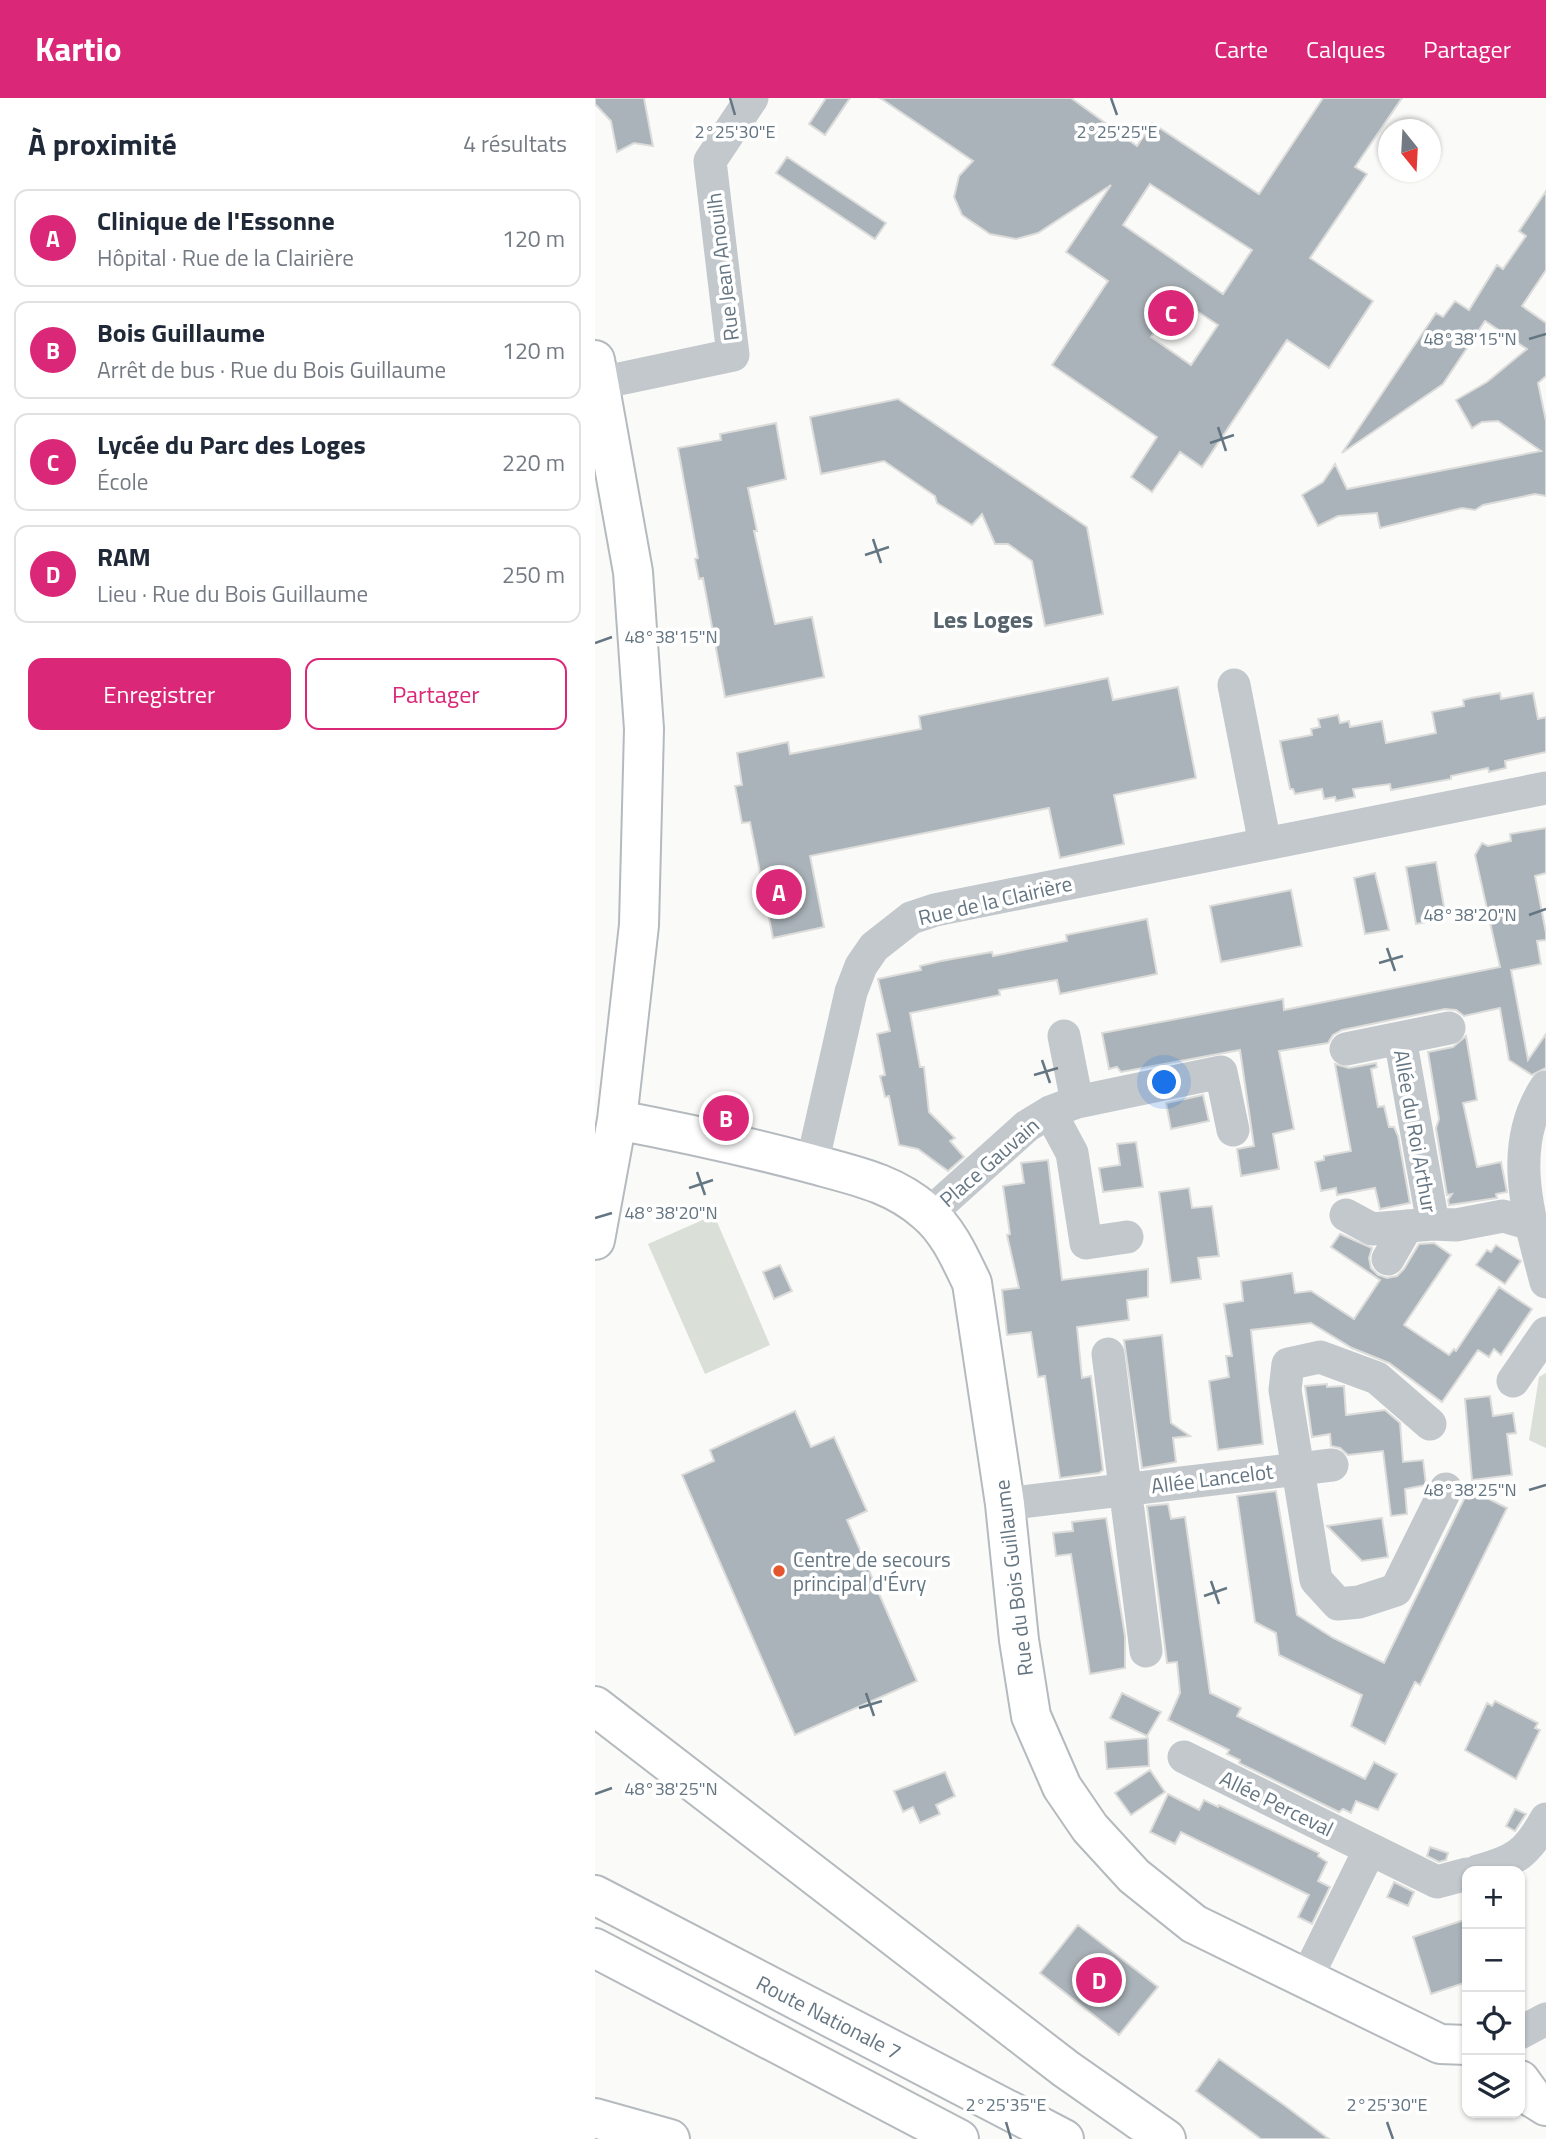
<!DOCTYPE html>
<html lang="fr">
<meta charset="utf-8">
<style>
:root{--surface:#fff;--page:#f2f2f3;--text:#1f2937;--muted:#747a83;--line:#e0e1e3;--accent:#db2777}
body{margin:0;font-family:"Titillium Web",sans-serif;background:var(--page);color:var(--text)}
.controls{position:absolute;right:21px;bottom:21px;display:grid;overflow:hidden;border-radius:14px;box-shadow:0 2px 5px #0004}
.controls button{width:63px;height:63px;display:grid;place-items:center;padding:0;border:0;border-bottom:2px solid var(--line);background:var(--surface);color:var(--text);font:35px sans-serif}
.compass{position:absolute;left:783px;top:21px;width:63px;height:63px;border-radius:50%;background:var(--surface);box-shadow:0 2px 5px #0004;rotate:162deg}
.you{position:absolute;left:570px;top:985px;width:24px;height:24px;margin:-18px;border:5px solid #fff;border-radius:50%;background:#1a73e8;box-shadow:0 0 0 10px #1a73e833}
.badge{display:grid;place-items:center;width:46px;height:46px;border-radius:50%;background:var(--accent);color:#fff;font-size:23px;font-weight:700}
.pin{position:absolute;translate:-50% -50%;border:4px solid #fff;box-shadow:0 2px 7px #0006}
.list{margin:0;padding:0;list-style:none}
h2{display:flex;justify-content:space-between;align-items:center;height:91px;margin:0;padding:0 28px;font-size:30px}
h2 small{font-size:23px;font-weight:400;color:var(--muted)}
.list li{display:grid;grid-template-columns:46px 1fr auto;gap:21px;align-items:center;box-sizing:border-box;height:98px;margin:0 14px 14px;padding:0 14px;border:2px solid var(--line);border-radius:14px}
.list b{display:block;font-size:26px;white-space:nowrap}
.list p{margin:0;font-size:23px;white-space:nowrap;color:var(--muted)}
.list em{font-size:23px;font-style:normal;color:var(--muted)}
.actions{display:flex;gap:14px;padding:21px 28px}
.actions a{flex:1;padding:16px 0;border:2px solid var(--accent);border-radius:14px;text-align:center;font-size:24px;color:var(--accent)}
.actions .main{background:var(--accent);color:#fff}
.icon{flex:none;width:38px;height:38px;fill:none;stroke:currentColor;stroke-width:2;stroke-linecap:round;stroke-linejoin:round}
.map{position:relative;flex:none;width:951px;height:2041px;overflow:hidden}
header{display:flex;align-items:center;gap:42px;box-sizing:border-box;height:98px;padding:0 35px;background:var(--accent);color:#fff}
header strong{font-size:33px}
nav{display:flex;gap:38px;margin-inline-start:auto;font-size:24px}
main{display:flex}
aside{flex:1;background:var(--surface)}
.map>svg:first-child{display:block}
.green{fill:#dadfd7}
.building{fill:#aab3b9;stroke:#dcdcda;stroke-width:2;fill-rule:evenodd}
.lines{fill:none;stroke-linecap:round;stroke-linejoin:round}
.major-casing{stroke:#b5babe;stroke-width:42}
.minor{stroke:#c3c8cc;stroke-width:33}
.major{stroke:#fff;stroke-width:38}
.ticks{fill:none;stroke:#657683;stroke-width:2.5}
.poi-dot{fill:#e4572e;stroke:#fff;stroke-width:2.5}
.labels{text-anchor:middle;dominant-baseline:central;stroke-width:7;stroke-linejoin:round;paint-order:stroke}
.street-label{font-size:21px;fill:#657683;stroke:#fff}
.poi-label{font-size:21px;fill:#657683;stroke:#fff;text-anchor:start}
.quarter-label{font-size:24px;font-weight:bold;fill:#57646e;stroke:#fff}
.ticks-label{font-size:18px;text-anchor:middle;fill:#657683;stroke:#fff;stroke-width:7;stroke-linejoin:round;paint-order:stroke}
</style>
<header>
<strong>Kartio</strong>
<nav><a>Carte</a><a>Calques</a><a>Partager</a></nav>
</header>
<main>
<aside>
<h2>À proximité<small>4 résultats</small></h2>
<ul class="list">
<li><span class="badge">A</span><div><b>Clinique de l'Essonne</b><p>Hôpital · Rue de la Clairière</p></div><em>120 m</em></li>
<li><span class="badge">B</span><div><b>Bois Guillaume</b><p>Arrêt de bus · Rue du Bois Guillaume</p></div><em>120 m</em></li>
<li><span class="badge">C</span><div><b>Lycée du Parc des Loges</b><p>École</p></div><em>220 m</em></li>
<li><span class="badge">D</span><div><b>RAM</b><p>Lieu · Rue du Bois Guillaume</p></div><em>250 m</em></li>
</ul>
<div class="actions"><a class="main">Enregistrer</a><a>Partager</a></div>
</aside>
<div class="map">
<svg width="951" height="2041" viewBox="0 0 951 2041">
<rect width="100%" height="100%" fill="#fafaf8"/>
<path class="green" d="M 119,1117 L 175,1247 L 110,1276 L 53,1146 Z
M 951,1275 L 951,1350 L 934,1342 L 944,1279 Z"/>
<path class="building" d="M 0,0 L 49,0 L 58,48 L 39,45 L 22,54 L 16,23 L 0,6 Z
M 231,0 L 255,0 L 230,37 L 214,26 Z
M 285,0 L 476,0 L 542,48 L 557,25 L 664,96 L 728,0 L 807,0 L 760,69 L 772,76 L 715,160 L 778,203 L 734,270 L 692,242 L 607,369 L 585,354 L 557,394 L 536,379 L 562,339 L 457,267 L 513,183 L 471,154 L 516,87 L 443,135 L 421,141 L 395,136 L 367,117 L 359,99 L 364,78 L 378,63 ZM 555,86 L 657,152 L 628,196 L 528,127 ZM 582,200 L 623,227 L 596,267 L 556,239 Z
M 192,59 L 291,125 L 280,141 L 181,75 Z
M 951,93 L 951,172 L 927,208 L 951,225 L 951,278 L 943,285 L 951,323 L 951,398 L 940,396 L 888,407 L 880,412 L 867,410 L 785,430 L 782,415 L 743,418 L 723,428 L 707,397 L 728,384 L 740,366 L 752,391 L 946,353 L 903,323 L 887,324 L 877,330 L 861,302 L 892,284 L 932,251 L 890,223 L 848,286 L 747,355 L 841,215 L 848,219 L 860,203 L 874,212 L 902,167 L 908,171 L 931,138 L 924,133 Z
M 303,301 L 492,429 L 508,516 L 450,528 L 437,463 L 413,446 L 400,446 L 387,416 L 377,427 L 342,405 L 340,398 L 289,363 L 226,376 L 215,319 Z
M 181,325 L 191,381 L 153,390 L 162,433 L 159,433 L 180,526 L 217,519 L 229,579 L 130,599 L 108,480 L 104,481 L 100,461 L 103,460 L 83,350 L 126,342 L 125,336 Z
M 513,580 L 518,602 L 583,589 L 601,680 L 519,697 L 529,746 L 465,760 L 454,710 L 215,758 L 229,829 L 178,840 L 155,724 L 147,725 L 140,688 L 147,687 L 142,655 L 193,644 L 195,656 L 326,631 L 324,618 Z
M 905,595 L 906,601 L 938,595 L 943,621 L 951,619 L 951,654 L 910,663 L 911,670 L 894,674 L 893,670 L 856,678 L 856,681 L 796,692 L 795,686 L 758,691 L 760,699 L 741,703 L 740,699 L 729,701 L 727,691 L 700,696 L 698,691 L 695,691 L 685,643 L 717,637 L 716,631 L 725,629 L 723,621 L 743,617 L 745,625 L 754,623 L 755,629 L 787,623 L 791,645 L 841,635 L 837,614 L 869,608 L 868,602 L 876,600 Z
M 951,730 L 951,775 L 940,778 L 951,835 L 951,842 L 942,843 L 946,866 L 916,872 L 933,962 L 951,936 L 951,970 L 937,977 L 914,962 L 905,910 L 869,918 L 861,912 L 850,911 L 747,932 L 738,937 L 733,945 L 684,953 L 699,1031 L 678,1036 L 684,1071 L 646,1078 L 642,1051 L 659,1048 L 645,952 L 526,974 L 522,969 L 514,971 L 507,935 L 688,901 L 689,912 L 905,869 L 880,757 L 887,745 L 893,748 L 916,743 L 915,736 Z
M 841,764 L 851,820 L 821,826 L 811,769 Z
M 780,775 L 794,832 L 770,836 L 759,780 Z
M 696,792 L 707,848 L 626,864 L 615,808 Z
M 552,821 L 562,876 L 465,896 L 462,882 L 404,892 L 405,897 L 315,915 L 325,969 L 329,969 L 334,1014 L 360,1040 L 355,1043 L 369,1059 L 353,1073 L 323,1051 L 304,1047 L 294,998 L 290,999 L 285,978 L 290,977 L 282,936 L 295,933 L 283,881 L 326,872 L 325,868 L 346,863 L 397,854 L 398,858 L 472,843 L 471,837 Z
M 871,938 L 882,1002 L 868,1005 L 882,1069 L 906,1064 L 912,1094 L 901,1096 L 902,1100 L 854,1107 L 853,1102 L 857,1096 L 852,1097 L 841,1030 L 844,1021 L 833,954 L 858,949 Z
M 781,965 L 782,969 L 776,971 L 783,1009 L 789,1008 L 794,1029 L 799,1029 L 803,1038 L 815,1105 L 785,1111 L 780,1090 L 742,1097 L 741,1090 L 726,1093 L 720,1064 L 729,1062 L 729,1058 L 756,1053 L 740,966 L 754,970 Z
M 608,997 L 614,1023 L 576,1031 L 571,1005 Z
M 541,1044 L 548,1089 L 508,1094 L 504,1070 L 525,1067 L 522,1046 Z
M 453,1062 L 467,1182 L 553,1171 L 553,1199 L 532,1202 L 534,1222 L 482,1229 L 487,1280 L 496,1278 L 508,1372 L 504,1375 L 465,1380 L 450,1278 L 443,1279 L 436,1234 L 412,1237 L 407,1192 L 424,1190 L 412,1137 L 415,1136 L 408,1088 L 429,1085 L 426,1065 Z
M 594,1090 L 597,1110 L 617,1108 L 624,1158 L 603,1160 L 606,1181 L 576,1185 L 564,1094 Z
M 745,1136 L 777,1150 L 774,1160 L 776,1170 L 783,1177 L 792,1180 L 802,1178 L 809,1171 L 824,1146 L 839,1145 L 856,1157 L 809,1227 L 854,1257 L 859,1251 L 861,1253 L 904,1189 L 937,1211 L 906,1257 L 899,1251 L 894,1259 L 883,1252 L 847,1304 L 794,1265 L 757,1250 L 716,1225 L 656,1232 L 668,1346 L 623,1352 L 614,1283 L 634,1279 L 631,1258 L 637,1258 L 629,1206 L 648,1203 L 646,1183 L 697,1175 L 700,1195 L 716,1193 L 759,1221 L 785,1182 L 736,1149 Z
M 901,1147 L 926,1163 L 910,1186 L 881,1167 L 892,1152 L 896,1154 Z
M 185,1167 L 197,1193 L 179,1201 L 168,1174 Z
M 567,1237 L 576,1325 L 595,1338 L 578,1340 L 581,1364 L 547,1370 L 529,1242 Z
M 732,1286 L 732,1289 L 749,1288 L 751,1317 L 790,1312 L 805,1325 L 808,1364 L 828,1362 L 831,1387 L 810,1391 L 812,1416 L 796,1418 L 788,1353 L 753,1357 L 745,1350 L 736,1348 L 735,1336 L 717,1339 L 710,1288 Z
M 895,1298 L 898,1318 L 918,1315 L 921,1335 L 912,1336 L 917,1377 L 877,1382 L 870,1301 Z
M 200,1313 L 216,1349 L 239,1339 L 272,1413 L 252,1422 L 322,1583 L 200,1637 L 87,1377 L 119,1363 L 115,1352 Z
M 874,1391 L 912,1410 L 825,1587 L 820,1584 L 790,1646 L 756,1628 L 767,1597 L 684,1557 L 681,1535 L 660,1524 L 642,1398 L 681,1393 L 702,1517 L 738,1540 L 789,1565 Z
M 573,1406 L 576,1421 L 590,1419 L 615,1595 L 646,1610 L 642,1618 L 770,1681 L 779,1664 L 802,1676 L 783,1712 L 761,1703 L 756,1715 L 748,1711 L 744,1714 L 644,1665 L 645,1662 L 632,1656 L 634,1652 L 573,1622 L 585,1595 L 582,1564 L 572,1565 L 552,1408 Z
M 511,1420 L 530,1538 L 530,1570 L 495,1576 L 476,1456 L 461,1458 L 458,1435 L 478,1433 L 477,1424 Z
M 787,1420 L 793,1459 L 767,1463 L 732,1428 Z
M 527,1595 L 566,1614 L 552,1638 L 515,1620 Z
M 900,1603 L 943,1625 L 940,1630 L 945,1632 L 921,1681 L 870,1652 L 892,1605 L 897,1608 Z
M 553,1640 L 554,1668 L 512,1671 L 510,1644 Z
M 555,1672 L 570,1694 L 536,1717 L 520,1695 Z
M 350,1674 L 360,1698 L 341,1707 L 345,1716 L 325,1725 L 318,1709 L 308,1714 L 299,1693 Z
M 573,1696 L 604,1712 L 609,1702 L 623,1709 L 624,1707 L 724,1755 L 723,1758 L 732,1764 L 723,1783 L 735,1789 L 717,1826 L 703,1819 L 714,1797 L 586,1734 L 580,1746 L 555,1734 Z
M 920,1711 L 931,1716 L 920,1733 L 911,1728 Z
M 835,1749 L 853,1755 L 851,1762 L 844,1764 L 832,1758 Z
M 799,1784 L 819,1794 L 813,1808 L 792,1799 Z
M 872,1821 L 872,1884 L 836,1896 L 818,1839 Z
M 483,1827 L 563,1889 L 524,1937 L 445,1875 Z
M 624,1961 L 689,2007 L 734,2041 L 666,2041 L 601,1993 Z"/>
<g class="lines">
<defs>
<path id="major" d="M 0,262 L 38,474 L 49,631 L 44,827 L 22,1022 L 0,1142
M 22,1022 C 86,1034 150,1048 214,1065 C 257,1077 297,1084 331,1114 C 353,1132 365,1160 377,1185 L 410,1406 L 424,1542 L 436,1618 L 467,1689 L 495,1730 L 539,1778 L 599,1826 L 845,1946 L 872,1947
M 0,1608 L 471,1971 L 571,2041
M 0,1797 L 469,2041
M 0,1850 L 364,2041
M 925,1982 L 938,2000 L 951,2008
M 0,2020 L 75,2041"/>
</defs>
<use href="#major" class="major-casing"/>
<path class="minor" d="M 0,286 L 138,257 L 115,63 L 157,0
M 639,587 L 670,746
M 469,938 L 482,1004
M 751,951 L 805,940
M 951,989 C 911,1049 934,1119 951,1184
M 455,1014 L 477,1055 L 491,1145 L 532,1139
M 217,1066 L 256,894 L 266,868 L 279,849 L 316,820 L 340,812 L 951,690
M 334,1116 L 432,1028 L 455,1014 L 482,1004 L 626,974 L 638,1032
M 751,1117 L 777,1131 L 838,1126 L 805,940 L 854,930
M 838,1126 L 861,1127 L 908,1118 L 936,1126
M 793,1161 L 812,1128
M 513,1256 L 551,1553
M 918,1283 L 951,1235
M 835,1326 L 782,1280 L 725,1259 L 693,1266 L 690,1292 L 721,1482 L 743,1506 L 764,1504 L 801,1492 L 851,1391
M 410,1406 L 737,1367
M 589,1659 L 842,1784 L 872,1776
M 883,1773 C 921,1763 932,1755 951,1721
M 711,1881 L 775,1751
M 925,1935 L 951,1921"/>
<use href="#major" class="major"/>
</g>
<path class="ticks" d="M 135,0 L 140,17M 516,0 L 522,17M 934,241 L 951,236M 623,329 L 631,353M 615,345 L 639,337M 278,441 L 286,465M 270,457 L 294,449M 0,545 L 17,539M 934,817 L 951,811M 792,850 L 800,873M 784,865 L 808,858M 447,962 L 455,985M 439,977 L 463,970M 102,1074 L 110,1097M 94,1090 L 118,1082M 0,1120 L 17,1115M 934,1392 L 951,1387M 616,1483 L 624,1506M 609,1498 L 632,1490M 271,1595 L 279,1618M 264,1610 L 287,1603M 0,1696 L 17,1690M 411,2024 L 416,2041M 792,2024 L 798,2041"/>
<circle class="poi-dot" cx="184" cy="1473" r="7"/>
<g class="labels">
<g class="street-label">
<text transform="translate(127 169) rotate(-97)">Rue Jean Anouilh</text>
<text transform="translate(400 802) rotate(-13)">Rue de la Clairière</text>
<text transform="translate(821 1033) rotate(80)">Allée du Roi Arthur</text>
<text transform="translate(394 1064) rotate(-41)">Place Gauvain</text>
<text transform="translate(617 1380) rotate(-7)">Allée Lancelot</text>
<text transform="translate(418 1480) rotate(-97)">Rue du Bois Guillaume</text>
<text transform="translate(682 1705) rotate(26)">Allée Perceval</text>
<text transform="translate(234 1919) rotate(27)">Route Nationale 7</text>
</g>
<g class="poi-label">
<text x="198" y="1461">Centre de secours<tspan x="198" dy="24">principal d'Évry</tspan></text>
</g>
<g class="quarter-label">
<text x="388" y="521">Les Loges</text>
</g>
</g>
<g class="ticks-label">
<text x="140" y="40">2°25'30"E</text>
<text x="522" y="40">2°25'25"E</text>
<text x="875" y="247">48°38'15"N</text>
<text x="76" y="545">48°38'15"N</text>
<text x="875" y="823">48°38'20"N</text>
<text x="76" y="1121">48°38'20"N</text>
<text x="875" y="1398">48°38'25"N</text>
<text x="76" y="1697">48°38'25"N</text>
<text x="411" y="2013">2°25'35"E</text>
<text x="792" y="2013">2°25'30"E</text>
</g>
</svg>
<div class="controls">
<button>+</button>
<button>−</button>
<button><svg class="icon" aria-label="locate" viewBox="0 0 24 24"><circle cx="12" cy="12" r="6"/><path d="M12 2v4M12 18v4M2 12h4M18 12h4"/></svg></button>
<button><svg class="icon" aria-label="layers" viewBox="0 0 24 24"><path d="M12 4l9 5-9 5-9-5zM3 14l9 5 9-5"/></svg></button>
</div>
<svg class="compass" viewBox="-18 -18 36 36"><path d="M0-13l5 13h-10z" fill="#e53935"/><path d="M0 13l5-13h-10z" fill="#747a83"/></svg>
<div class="you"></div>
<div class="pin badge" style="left:184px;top:794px">A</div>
<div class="pin badge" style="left:131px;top:1020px">B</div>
<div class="pin badge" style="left:576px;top:215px">C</div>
<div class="pin badge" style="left:504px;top:1882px">D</div>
</div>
</main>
